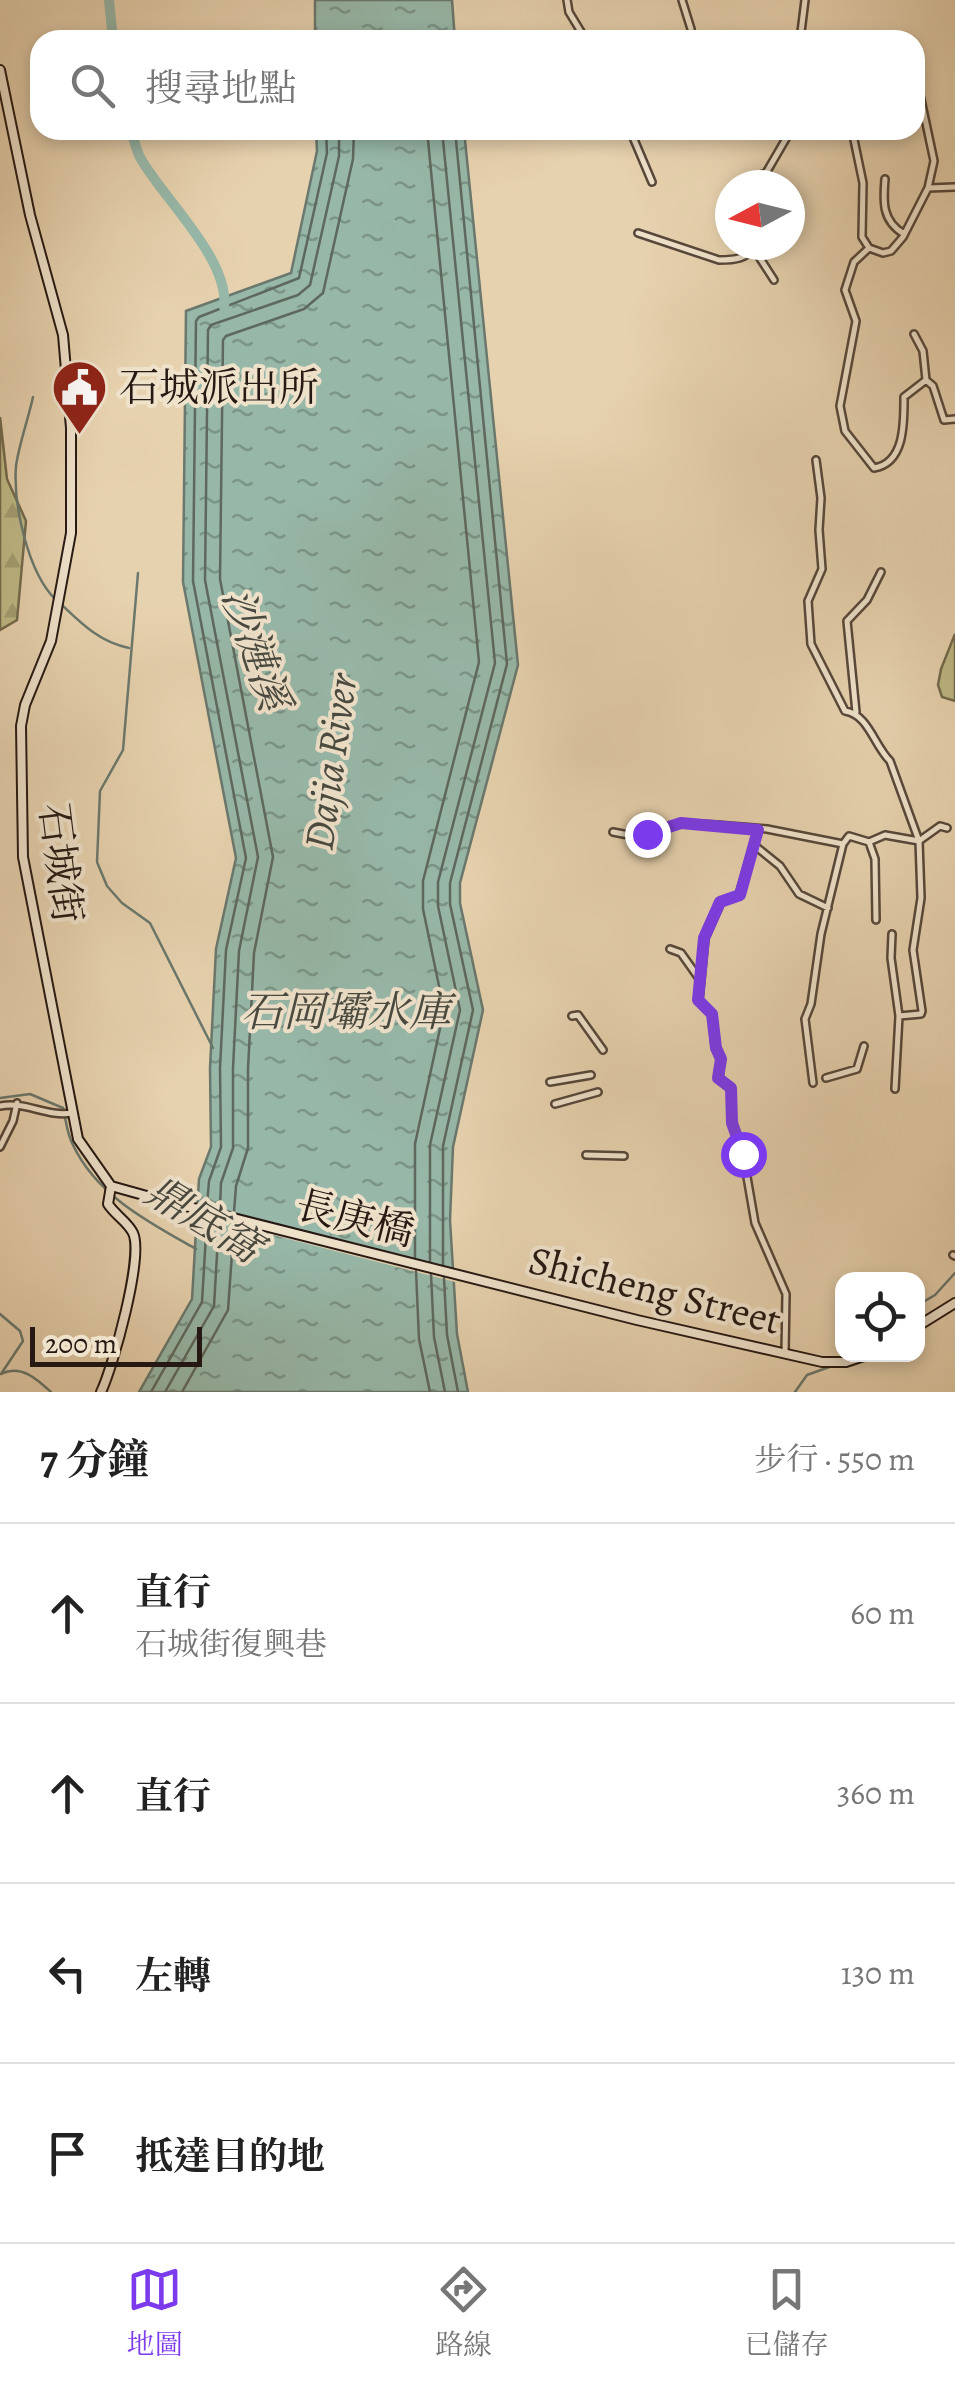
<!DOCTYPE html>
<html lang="zh-TW">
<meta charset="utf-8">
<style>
:root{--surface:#fff;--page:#f6f6f6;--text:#222;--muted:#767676;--line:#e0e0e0;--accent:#7c3aed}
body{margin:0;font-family:Alegreya,"Noto Serif TC",serif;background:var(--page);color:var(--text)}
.controls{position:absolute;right:30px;bottom:30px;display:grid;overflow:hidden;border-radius:20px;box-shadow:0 5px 15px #0003}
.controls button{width:90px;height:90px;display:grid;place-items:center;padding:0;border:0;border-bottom:2px solid var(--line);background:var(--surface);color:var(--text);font:50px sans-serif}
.compass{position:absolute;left:715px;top:170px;width:90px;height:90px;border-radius:50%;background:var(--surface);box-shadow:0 5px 15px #0003;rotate:263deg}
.scale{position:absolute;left:30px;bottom:25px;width:172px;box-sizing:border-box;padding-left:10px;border:5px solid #261913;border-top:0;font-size:28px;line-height:35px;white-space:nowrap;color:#261913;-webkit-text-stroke:8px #efe2cb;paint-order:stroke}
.stop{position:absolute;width:30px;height:30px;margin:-22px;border:8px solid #7c3aed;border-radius:50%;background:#fff}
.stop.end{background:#7c3aed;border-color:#fff;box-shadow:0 2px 10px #0008}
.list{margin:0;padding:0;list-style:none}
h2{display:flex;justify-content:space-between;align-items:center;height:130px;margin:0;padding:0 40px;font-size:42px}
h2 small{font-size:32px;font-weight:400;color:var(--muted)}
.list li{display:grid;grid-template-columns:65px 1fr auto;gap:30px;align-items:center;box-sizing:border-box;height:180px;padding:0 40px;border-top:2px solid var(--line)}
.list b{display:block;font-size:38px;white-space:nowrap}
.list p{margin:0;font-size:32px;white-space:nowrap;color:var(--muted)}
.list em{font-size:32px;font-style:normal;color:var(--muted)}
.icon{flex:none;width:55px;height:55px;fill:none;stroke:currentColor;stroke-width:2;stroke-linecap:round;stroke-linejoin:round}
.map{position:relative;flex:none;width:955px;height:1392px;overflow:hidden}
.search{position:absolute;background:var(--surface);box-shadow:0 5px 15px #0003;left:30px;right:30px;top:30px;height:110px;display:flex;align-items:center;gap:25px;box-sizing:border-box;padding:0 35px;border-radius:30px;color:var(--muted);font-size:38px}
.sheet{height:850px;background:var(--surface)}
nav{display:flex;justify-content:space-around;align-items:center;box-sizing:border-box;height:140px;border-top:2px solid var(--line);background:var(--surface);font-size:28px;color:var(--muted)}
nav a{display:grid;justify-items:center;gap:5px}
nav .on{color:var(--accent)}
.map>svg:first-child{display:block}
.grass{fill:#beb985;stroke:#72694c;stroke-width:2.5}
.forest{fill:url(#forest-firs);stroke:#72694c;stroke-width:2.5}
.water{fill:url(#water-ripples);stroke:#6a786d;stroke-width:2.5}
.pier{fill:#e7d2af}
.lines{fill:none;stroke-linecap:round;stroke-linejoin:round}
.shore{stroke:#5e685e;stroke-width:2.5}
.stream{stroke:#6a786d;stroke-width:2.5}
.river{stroke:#97b8a9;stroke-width:10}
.street-casing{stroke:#56473a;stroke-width:10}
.secondary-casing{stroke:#261913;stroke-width:12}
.street{stroke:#efe2cb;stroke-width:5}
.secondary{stroke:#efe2cb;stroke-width:8}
.route{stroke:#7c3aed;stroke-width:12}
.labels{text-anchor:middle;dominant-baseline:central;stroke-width:8;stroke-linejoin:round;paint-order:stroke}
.poi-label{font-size:40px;fill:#261913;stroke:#efe2cb;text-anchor:start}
.street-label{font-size:40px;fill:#261913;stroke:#efe2cb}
.water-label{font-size:42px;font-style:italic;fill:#484940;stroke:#efe2cb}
</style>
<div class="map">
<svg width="955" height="1392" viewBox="0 0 955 1392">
<defs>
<pattern id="forest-firs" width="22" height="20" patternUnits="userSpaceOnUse" patternTransform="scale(2.5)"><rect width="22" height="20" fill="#beb985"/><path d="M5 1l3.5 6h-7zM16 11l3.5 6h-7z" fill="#a39e72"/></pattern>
<pattern id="water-ripples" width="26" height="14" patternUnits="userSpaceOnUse" patternTransform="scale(2.5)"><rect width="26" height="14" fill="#97b8a9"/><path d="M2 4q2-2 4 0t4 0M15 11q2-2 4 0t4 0" fill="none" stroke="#7b9588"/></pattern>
</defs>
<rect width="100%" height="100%" fill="#e7d2af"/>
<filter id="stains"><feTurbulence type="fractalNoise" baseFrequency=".002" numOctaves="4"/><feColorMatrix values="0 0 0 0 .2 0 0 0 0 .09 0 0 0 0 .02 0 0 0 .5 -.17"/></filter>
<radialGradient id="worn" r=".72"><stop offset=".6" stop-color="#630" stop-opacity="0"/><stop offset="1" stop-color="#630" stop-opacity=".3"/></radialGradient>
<path class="grass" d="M 955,634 L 955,701 L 942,697 L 938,685 L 941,669 Z"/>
<path class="forest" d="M 0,417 L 7,479 L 26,521 L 17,620 L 0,630 Z"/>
<path class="water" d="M 315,0 L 452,0 L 455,40 L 315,40 Z
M 316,130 L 464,130 L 518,665 L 460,883 L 460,903 L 483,1010 L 453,1147 L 450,1220 L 457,1334 L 468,1392 L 139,1392 L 192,1299 L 199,1179 L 211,1147 L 210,1068 L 216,949 L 236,858 L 183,582 L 186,311 L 291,273 L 317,151 Z"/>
<path class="pier" d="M 192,1203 L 458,1271 L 459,1283 L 192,1214 Z"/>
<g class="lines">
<path class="shore" d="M 207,1205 L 209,1181 L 221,1147 L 220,1068 L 226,950 L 246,858 L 193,581 L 196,321 L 199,317 L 299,278 L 327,153 L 326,130
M 220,1208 L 221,1183 L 233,1148 L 233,1068 L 239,951 L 258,857 L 205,580 L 208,330 L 211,325 L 298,295 L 310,285 L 339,156 L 339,130
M 234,1212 L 236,1186 L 248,1148 L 248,1069 L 254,953 L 273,857 L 220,579 L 223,340 L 226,336 L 304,309 L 323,293 L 353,159 L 354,130
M 415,1257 L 415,1144 L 444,1010 L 423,909 L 423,881 L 479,662 L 427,130
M 430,1261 L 430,1145 L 460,1010 L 438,906 L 438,882 L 495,663 L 442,130
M 443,1265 L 443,1146 L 473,1010 L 450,904 L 450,883 L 507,664 L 455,130
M 416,1271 L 419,1339 L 430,1392
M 431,1274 L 434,1337 L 445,1392
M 444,1278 L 447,1335 L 458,1392
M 151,1392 L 202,1302 L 207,1218
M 165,1392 L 214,1306 L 219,1221
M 182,1392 L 228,1310 L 234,1225"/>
<path class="stream" d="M 33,397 C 28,420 19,444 16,466 C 13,505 28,573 56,600
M 138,573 L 123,750 L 100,791 L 97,862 L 107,886 L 122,903 L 150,923 L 213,1048
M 62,605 C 83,625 100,642 129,648
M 0,1098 L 30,1094 L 63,1108 C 66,1120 67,1134 73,1145 C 97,1196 150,1223 196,1249
M 918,1305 L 935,1295 L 955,1273
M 0,1314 L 20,1331 L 23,1341 L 1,1374
M 1,1374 C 21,1364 37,1379 51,1392
M 795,1392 L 807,1375 L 832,1366"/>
<path class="river" d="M 109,0 L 113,40
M 131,130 C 134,139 136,151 141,159 C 163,198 230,260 224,307"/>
<defs>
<path id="street" d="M 567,0 L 569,12 L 586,40
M 682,0 L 691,29
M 800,40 L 805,0
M 919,56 L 916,76 L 934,161 L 928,188
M 630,130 L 652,182
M 852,130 L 863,183 L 862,237 L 869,248 L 883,253 L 891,251 L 903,237 L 928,188 L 955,187
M 766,173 L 770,185
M 885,179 C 883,202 882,221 904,234
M 747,185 L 748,179 L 766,173 L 791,130
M 638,233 L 719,260 C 735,260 747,259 756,245
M 869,248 L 854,262 L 845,290 L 856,321 L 840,406 L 845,431 L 874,468 C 905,463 904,423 904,397 L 926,380 L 933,386 L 944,420 L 955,419
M 754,249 L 774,280
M 914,334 L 923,351 L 926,380
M 816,460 L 821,498 L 819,530 L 822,569 L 808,601 L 811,644 L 845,711 C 868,714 874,745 890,761 L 919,841 L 921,898 L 913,950 L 922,1011 L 921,1014 L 899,1016 L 895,1089
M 856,712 L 847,621 L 867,600 L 881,572
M 758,830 L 739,895 L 721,902 L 705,938 L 699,1000 L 712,1014 L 715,1044 L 721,1059 L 719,1078 L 731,1088 L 732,1123 L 743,1154 L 755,1223 L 786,1294 L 785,1353
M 613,832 L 639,837 L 681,823 L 717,825 L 767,829 L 843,844 L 849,836 L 869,842 L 885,835 L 919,841 L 940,826 L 947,828
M 869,842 L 875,859 L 876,920
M 754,845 L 780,866 L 799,894 L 828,908
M 892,934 L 891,958 L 899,1016
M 670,949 L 681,953 L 698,977
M 572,1016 L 578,1015 L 603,1050
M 826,1078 L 857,1069 L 864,1046
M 550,1082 L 591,1075
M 813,1083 L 805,1019 L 811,1004 L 821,934 L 843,844
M 555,1104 L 598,1092
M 0,1106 C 26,1101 46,1117 72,1113
M 0,1147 L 13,1121 L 17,1103
M 586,1155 L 624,1156
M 953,1255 L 955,1256"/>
<path id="secondary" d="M 0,70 L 30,215 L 63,335 L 71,428 L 71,533 L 51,641 L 25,705 L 21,726 L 23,857 L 78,1139 L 111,1186 L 154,1198 L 637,1320 L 822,1362 L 846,1362 L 870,1354
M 918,1326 L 955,1303
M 101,1392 C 113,1367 144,1256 133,1233 C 128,1222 115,1215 108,1204 L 111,1186"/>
</defs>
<use href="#street" class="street-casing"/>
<use href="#secondary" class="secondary-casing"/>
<use href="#street" class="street"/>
<use href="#secondary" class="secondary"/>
</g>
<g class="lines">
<path class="route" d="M 647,834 L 681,823 L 758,830 L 740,895 L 720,902 L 704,938 L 698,1000 L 712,1014 L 716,1048 L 721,1059 L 718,1078 L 731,1088 L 732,1123 L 743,1154"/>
</g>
<defs>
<symbol id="civic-pin" viewBox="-11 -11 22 30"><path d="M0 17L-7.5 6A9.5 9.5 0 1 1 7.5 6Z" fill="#8f2418" stroke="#efe2cb"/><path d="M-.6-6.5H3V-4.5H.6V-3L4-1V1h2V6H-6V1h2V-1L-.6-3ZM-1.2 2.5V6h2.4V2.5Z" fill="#fff"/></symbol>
</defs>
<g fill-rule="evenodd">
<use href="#civic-pin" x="48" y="356" width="63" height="86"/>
</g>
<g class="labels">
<g class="poi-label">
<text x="119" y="387">石城派出所</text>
</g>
<g class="street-label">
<text transform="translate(61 863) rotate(83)">石城街</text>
<text transform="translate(355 1218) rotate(14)">長庚橋</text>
<text transform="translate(655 1290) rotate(14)">Shicheng Street</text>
</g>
<g class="water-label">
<text transform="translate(256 649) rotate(71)">沙漣溪</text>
<text transform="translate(330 762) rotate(-82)">Dajia River</text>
<text x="346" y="1011">石岡壩水庫</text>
<text transform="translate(204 1219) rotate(31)">鼎底窩</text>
</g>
</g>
<rect width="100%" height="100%" filter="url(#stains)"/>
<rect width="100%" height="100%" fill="url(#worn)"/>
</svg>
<div class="controls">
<button><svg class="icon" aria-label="locate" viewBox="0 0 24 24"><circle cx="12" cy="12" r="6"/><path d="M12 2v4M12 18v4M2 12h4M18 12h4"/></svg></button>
</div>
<svg class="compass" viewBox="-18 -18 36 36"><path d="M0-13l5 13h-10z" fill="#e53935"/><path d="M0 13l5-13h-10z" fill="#767676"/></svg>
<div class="scale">200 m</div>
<div class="stop" style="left:743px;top:1154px"></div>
<div class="stop end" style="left:647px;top:834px"></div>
<div class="search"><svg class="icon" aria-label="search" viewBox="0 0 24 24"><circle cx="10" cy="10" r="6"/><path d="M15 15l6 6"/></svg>搜尋地點</div>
</div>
<section class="sheet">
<h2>7 分鐘<small>步行 · 550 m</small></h2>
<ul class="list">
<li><svg class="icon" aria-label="ahead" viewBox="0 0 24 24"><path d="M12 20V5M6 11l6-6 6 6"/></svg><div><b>直行</b><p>石城街復興巷</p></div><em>60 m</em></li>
<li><svg class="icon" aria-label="ahead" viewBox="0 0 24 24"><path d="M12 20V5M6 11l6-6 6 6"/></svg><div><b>直行</b></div><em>360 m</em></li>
<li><svg class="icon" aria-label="left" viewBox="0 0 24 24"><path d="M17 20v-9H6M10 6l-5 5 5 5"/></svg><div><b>左轉</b></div><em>130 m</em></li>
<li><svg class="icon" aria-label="arrive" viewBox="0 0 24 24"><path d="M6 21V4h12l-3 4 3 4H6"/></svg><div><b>抵達目的地</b></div></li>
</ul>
</section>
<nav>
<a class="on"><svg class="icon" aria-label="map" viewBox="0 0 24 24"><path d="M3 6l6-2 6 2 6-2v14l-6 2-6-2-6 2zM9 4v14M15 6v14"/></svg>地圖</a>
<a><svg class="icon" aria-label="directions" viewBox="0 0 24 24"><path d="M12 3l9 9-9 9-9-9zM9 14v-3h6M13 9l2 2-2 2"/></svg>路線</a>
<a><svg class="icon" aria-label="saved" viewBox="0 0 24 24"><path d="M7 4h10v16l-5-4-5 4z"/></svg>已儲存</a>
</nav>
